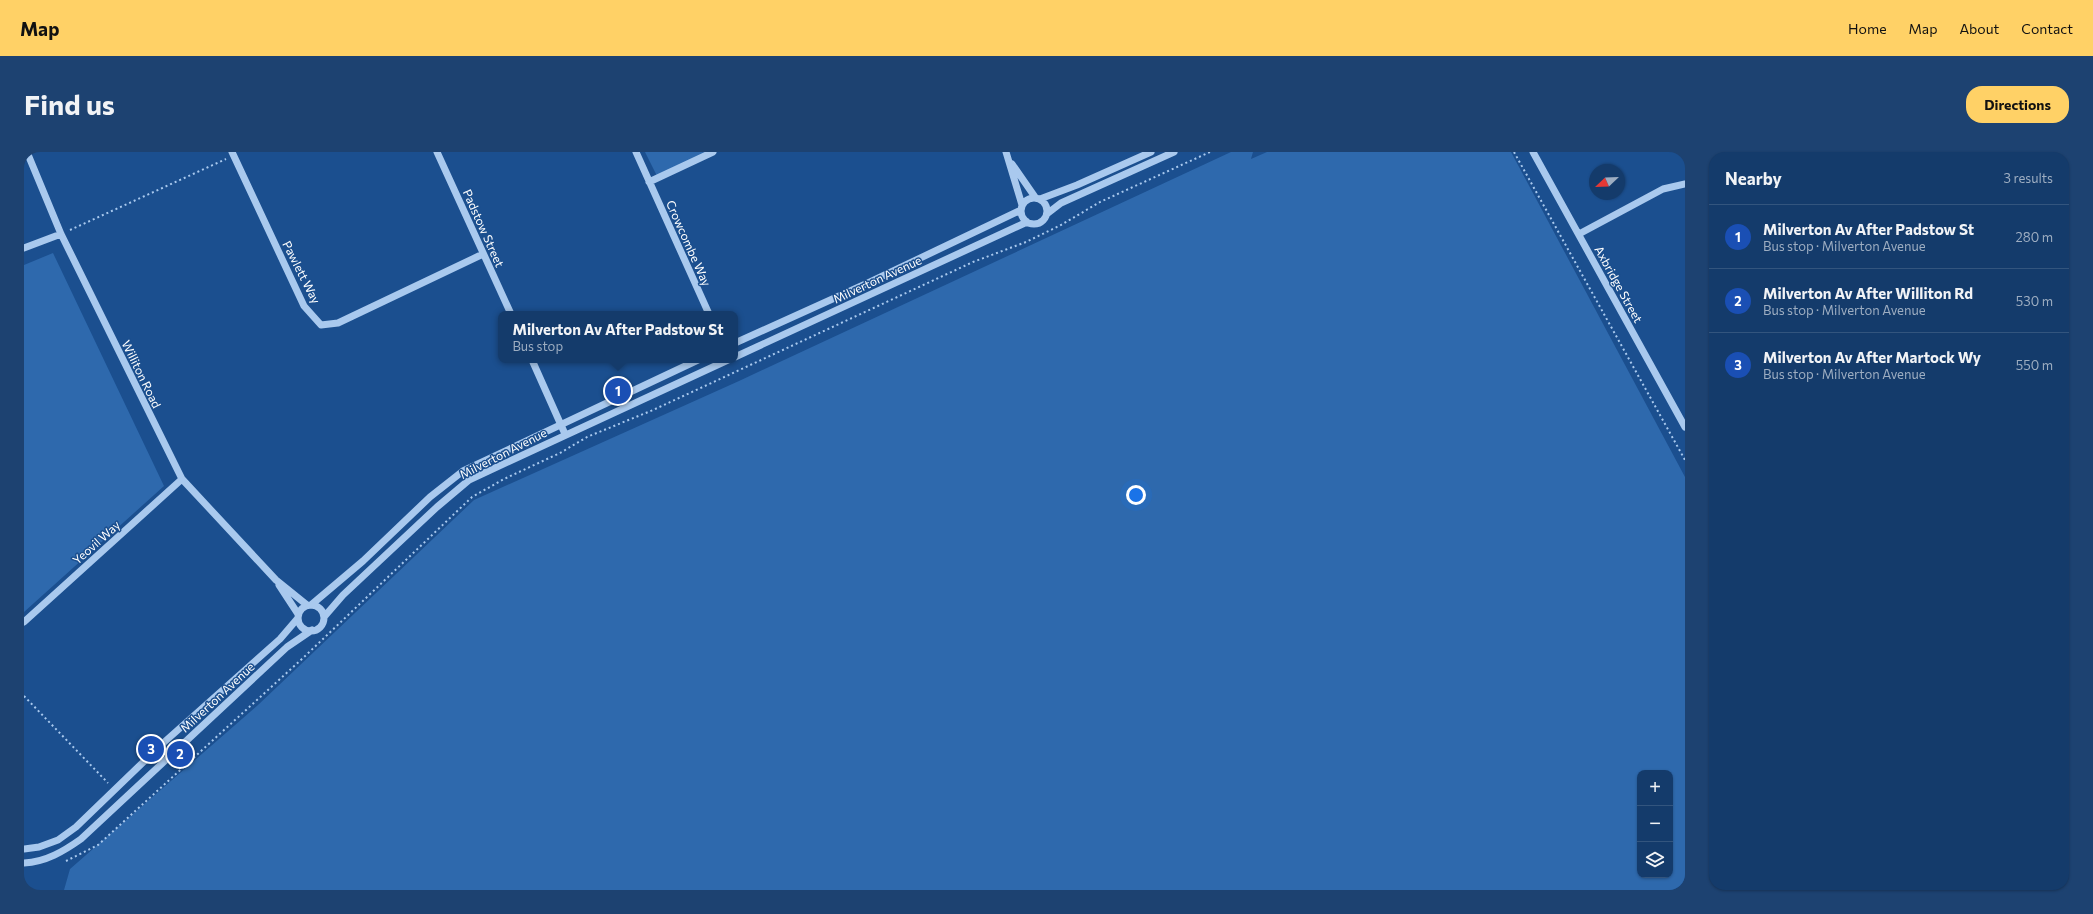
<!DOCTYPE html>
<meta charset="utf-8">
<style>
:root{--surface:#143b6b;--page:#1d4271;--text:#f1f3f6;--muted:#9dadc1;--line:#33557e;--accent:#ffd166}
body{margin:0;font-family:Commissioner,sans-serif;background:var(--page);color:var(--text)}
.controls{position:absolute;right:12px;bottom:12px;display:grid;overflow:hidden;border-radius:8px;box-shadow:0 1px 3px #0004}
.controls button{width:36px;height:36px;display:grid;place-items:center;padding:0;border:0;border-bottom:1px solid var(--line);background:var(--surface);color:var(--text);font:20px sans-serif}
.compass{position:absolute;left:1565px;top:12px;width:36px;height:36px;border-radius:50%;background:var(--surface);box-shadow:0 1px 3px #0004;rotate:247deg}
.you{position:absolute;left:1112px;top:343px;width:14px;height:14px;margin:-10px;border:3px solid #fff;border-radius:50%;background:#1a73e8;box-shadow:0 0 0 6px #1a73e833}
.badge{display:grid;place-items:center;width:26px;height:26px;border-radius:50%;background:var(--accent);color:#fff;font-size:13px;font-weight:700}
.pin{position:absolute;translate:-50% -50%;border:2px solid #fff;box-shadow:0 1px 4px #0006}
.popup{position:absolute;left:474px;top:159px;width:240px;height:52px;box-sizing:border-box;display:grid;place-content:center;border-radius:8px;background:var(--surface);filter:drop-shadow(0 1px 3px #0005);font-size:13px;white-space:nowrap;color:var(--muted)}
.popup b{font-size:15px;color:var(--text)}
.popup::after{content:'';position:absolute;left:50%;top:100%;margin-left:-8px;border:8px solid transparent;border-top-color:var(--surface)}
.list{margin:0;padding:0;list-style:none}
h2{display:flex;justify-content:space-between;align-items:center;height:52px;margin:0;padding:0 16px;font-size:17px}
h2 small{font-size:13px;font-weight:400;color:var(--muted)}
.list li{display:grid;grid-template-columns:26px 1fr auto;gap:12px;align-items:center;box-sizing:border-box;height:64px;padding:0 16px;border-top:1px solid var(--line)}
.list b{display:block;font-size:15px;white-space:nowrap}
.list p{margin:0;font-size:13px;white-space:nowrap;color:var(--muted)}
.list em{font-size:13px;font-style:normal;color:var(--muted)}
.icon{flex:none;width:22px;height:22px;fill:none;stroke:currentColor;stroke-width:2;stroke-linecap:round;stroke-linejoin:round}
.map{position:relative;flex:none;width:1661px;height:738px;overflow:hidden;border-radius:16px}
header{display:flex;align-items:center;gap:24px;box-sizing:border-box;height:56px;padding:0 20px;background:var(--accent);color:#111}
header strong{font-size:19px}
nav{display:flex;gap:22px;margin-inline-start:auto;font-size:14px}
.intro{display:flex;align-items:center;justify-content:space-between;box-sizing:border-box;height:96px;padding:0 24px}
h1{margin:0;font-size:28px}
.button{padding:10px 18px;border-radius:16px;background:var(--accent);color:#111;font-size:14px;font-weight:700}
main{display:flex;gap:24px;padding:0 24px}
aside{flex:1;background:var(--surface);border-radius:16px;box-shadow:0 1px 3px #0004}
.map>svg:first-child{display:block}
.green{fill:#2e69ad;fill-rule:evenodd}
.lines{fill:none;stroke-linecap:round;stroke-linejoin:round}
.path{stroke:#a9c9ee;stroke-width:2;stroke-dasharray:2 3;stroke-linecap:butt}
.minor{stroke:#a9c9ee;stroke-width:7}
.labels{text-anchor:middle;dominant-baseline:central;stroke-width:3;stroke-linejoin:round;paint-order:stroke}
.street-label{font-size:12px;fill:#fff;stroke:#1b4f8f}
</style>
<header>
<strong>Map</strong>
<nav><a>Home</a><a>Map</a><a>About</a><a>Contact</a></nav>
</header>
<div class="intro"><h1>Find us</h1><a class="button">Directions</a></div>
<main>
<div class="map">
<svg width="1661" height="738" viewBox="0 0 1661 738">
<rect width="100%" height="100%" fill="#1b4f8f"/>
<path class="green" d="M 621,0 L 687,0 L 634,26 Z
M 1207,0 L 1229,0 L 1227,7 L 1243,0 L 1487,0 L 1661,325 L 1661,738 L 40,738 L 46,717 L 234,553 L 450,348 L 715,229 ZM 1616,621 L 1646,621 L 1646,723 L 1616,723 Z
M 29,101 L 140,334 L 0,460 L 0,113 Z"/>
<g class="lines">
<path class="path" d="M 1490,0 L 1661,308
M 46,78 L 202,7
M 0,544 L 84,631
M 42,709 L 74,693 L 279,506 L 448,345 L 480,327 L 536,301 L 563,285 L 629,258 L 949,110 L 1002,90 L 1037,73 L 1076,50 L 1186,0"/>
<path class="minor" d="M 3,0 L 37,82 L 158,327 L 252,428 L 283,453
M 208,0 L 280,154 L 297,173 L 314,171 L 459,102
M 413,0 L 487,162
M 612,0 L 685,162
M 982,0 L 998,53
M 1509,0 L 1661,275
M 988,12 L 1011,45
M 625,30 L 689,0
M997 59a13 13 0 1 1 26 0a13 13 0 1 1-26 0Z
M 1016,47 L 1053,33 L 1127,0
M 1024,61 L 1037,51 L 1150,0
M 1555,82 L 1639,37 L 1661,32
M 0,96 L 37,82
M 711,191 L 846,130 L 997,58
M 711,205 L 1003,70
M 508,208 L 541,282
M 255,433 L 274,462
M 287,453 L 339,409 L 406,345 L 439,319 L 674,208
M274 466a13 13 0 1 1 26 0a13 13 0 1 1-26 0Z
M 300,465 L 319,443 L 413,355 L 445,328 L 704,208
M 0,470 L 158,327
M 0,697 L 15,695 L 34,688 L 52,675 L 137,593 L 256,487 L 274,466
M 0,711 C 22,710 40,699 57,687 L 263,495 L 288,478"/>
</g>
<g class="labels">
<g class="street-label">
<text transform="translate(460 76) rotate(66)">Padstow Street</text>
<text transform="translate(665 91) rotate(66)">Crowcombe Way</text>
<text transform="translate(278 120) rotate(63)">Pawlett Way</text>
<text transform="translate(853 127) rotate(-25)">Milverton Avenue</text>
<text transform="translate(1595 132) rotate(61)">Axbridge Street</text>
<text transform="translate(118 222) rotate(64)">Williton Road</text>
<text transform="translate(479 301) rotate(-27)">Milverton Avenue</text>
<text transform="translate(72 390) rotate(-42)">Yeovil Way</text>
<text transform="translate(193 545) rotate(-43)">Milverton Avenue</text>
</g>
</g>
</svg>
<div class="controls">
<button>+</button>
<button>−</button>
<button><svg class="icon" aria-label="layers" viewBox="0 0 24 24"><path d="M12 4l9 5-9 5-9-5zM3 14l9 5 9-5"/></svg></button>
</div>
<svg class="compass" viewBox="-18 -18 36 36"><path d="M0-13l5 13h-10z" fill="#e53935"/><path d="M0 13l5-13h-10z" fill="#9dadc1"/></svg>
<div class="you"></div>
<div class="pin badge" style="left:594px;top:239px;background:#1a4fb4">1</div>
<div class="popup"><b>Milverton Av After Padstow St</b>Bus stop</div>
<div class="pin badge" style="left:156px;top:602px;background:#1a4fb4">2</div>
<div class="pin badge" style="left:127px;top:597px;background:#1a4fb4">3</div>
</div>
<aside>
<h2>Nearby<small>3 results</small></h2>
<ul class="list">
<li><span class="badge" style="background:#1a4fb4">1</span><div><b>Milverton Av After Padstow St</b><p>Bus stop · Milverton Avenue</p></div><em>280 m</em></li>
<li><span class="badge" style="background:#1a4fb4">2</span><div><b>Milverton Av After Williton Rd</b><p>Bus stop · Milverton Avenue</p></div><em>530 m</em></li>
<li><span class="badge" style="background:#1a4fb4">3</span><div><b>Milverton Av After Martock Wy</b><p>Bus stop · Milverton Avenue</p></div><em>550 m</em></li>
</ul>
</aside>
</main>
